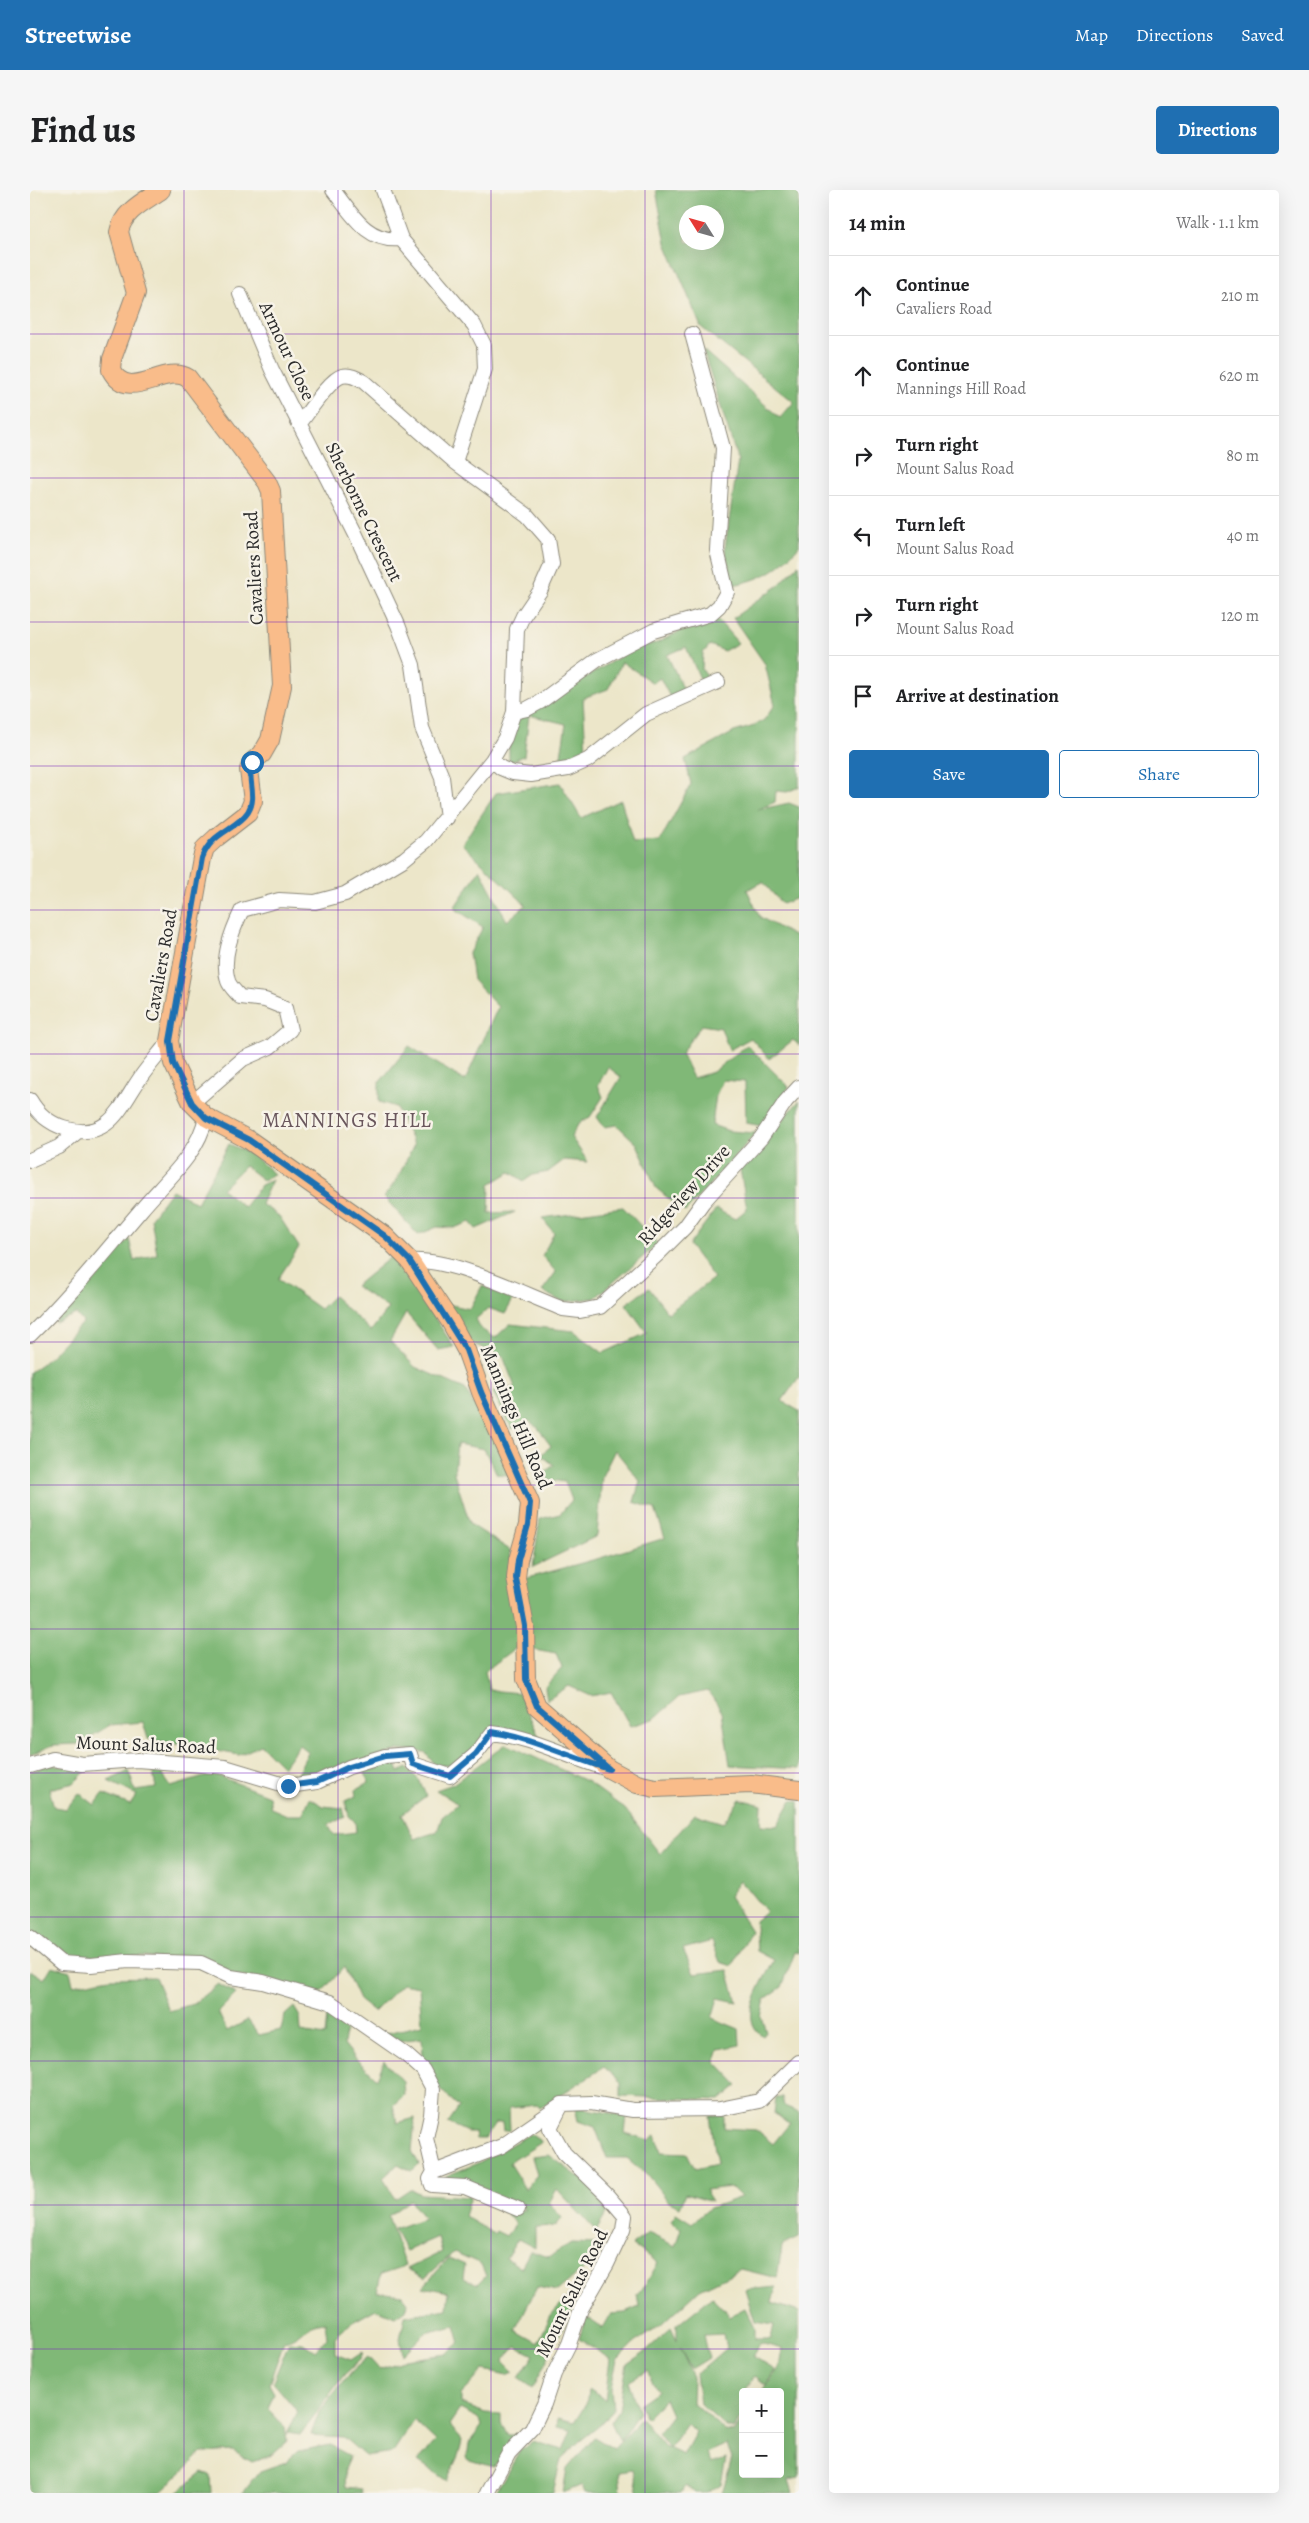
<!DOCTYPE html>
<meta charset="utf-8">
<style>
:root{--surface:#fff;--page:#f6f6f6;--text:#202124;--muted:#757577;--line:#e0e0e0;--accent:#1f6fb2}
body{margin:0;font-family:Alegreya,serif;background:var(--page);color:var(--text)}
.controls{position:absolute;right:15px;bottom:15px;display:grid;overflow:hidden;border-radius:5px;box-shadow:0 5px 20px #0002}
.controls button{width:45px;height:45px;display:grid;place-items:center;padding:0;border:0;border-bottom:1px solid var(--line);background:var(--surface);color:var(--text);font:25px sans-serif}
.compass{position:absolute;left:649px;top:15px;width:45px;height:45px;border-radius:50%;background:var(--surface);box-shadow:0 5px 20px #0002;rotate:307deg}
.stop{position:absolute;width:15px;height:15px;margin:-11px;border:4px solid #1f6fb2;border-radius:50%;background:#fff}
.stop.end{background:#1f6fb2;border-color:#fff;box-shadow:0 1px 5px #0008}
.list{margin:0;padding:0;list-style:none}
h2{display:flex;justify-content:space-between;align-items:center;height:65px;margin:0;padding:0 20px;font-size:21px}
h2 small{font-size:16px;font-weight:400;color:var(--muted)}
.list li{display:grid;grid-template-columns:32px 1fr auto;gap:15px;align-items:center;box-sizing:border-box;height:80px;padding:0 20px;border-top:1px solid var(--line)}
.list b{display:block;font-size:19px;white-space:nowrap}
.list p{margin:0;font-size:16px;white-space:nowrap;color:var(--muted)}
.list em{font-size:16px;font-style:normal;color:var(--muted)}
.actions{display:flex;gap:10px;padding:15px 20px}
.actions a{flex:1;padding:11px 0;border:1px solid var(--accent);border-radius:5px;text-align:center;font-size:18px;color:var(--accent)}
.actions .main{background:var(--accent);color:#fff}
.icon{flex:none;width:28px;height:28px;fill:none;stroke:currentColor;stroke-width:2;stroke-linecap:round;stroke-linejoin:round}
.map{position:relative;flex:none;width:769px;height:2303px;overflow:hidden;border-radius:5px}
header{display:flex;align-items:center;gap:30px;box-sizing:border-box;height:70px;padding:0 25px;background:var(--accent);color:#fff}
header strong{font-size:24px}
nav{display:flex;gap:28px;margin-inline-start:auto;font-size:18px}
.intro{display:flex;align-items:center;justify-content:space-between;box-sizing:border-box;height:120px;padding:0 30px}
h1{margin:0;font-size:35px}
.button{padding:12px 22px;border-radius:5px;background:var(--accent);color:#fff;font-size:18px;font-weight:700}
main{display:flex;gap:30px;padding:0 30px}
aside{flex:1;background:var(--surface);border-radius:5px;box-shadow:0 5px 20px #0002}
.map>svg:first-child{display:block}
.forest{fill:#80b877;stroke:#567251;fill-rule:evenodd}
.lines{fill:none;stroke-linecap:round;stroke-linejoin:round}
.minor-casing{stroke:#8c887a;stroke-width:16}
.major-casing{stroke:#8c887a;stroke-width:20}
.minor{stroke:#fff;stroke-width:14}
.major{stroke:#f9bc8a;stroke-width:18}
.route{stroke:#1f6fb2;stroke-width:6}
.grid{fill:none;stroke:#7b2cbf;stroke-width:1;stroke-opacity:0.55}
.labels{text-anchor:middle;dominant-baseline:central;stroke-width:5;stroke-linejoin:round;paint-order:stroke}
.street-label{font-size:19px;fill:#2b2b2b;stroke:#f7f3e8}
.quarter-label{font-size:21px;letter-spacing:1px;fill:#6a575d;stroke:#f7f3e8}
</style>
<header>
<strong>Streetwise</strong>
<nav><a>Map</a><a>Directions</a><a>Saved</a></nav>
</header>
<div class="intro"><h1>Find us</h1><a class="button">Directions</a></div>
<main>
<div class="map">
<svg width="769" height="2303" viewBox="0 0 769 2303">
<rect width="100%" height="100%" fill="#f7f3e8"/>
<filter id="ink" filterUnits="userSpaceOnUse"><feTurbulence type="fractalNoise" baseFrequency=".02" numOctaves="2"/><feDisplacementMap in="SourceGraphic" scale="10" xChannelSelector="R" yChannelSelector="G"/><feConvolveMatrix kernelMatrix="1 2 1 2 8 2 1 2 1" color-interpolation-filters="sRGB"/></filter>
<filter id="wash" filterUnits="userSpaceOnUse"><feTurbulence type="fractalNoise" baseFrequency=".0096" numOctaves="4" result="noise"/><feDisplacementMap in="SourceGraphic" scale="20" xChannelSelector="R" yChannelSelector="G"/><feGaussianBlur stdDeviation="1.12" result="paint"/><feColorMatrix in="noise" values="0 0 0 0 0 0 0 0 0 0 0 0 0 0 0 0 0 1.4 0 .05"/><feComposite in="paint" operator="in"/></filter>
<g filter="url(#wash)">
<rect width="100%" height="100%" fill="#ece6c9"/>
<path class="forest" d="M 626,0 L 769,0 L 769,356 C 750,379 732,390 702,395 L 695,358 L 708,271 L 673,160 L 750,228 L 764,212 L 671,137 L 636,53 ZM 656,22 L 686,22 L 686,52 L 656,52 Z
M 769,374 L 769,597 L 757,602 L 746,601 L 745,612 L 727,620 L 759,613 L 769,617 L 769,707 L 752,714 L 733,692 L 717,700 L 730,727 L 769,749 L 769,855 L 763,850 L 739,869 L 721,848 L 699,860 L 691,838 L 671,835 L 651,863 L 663,888 L 683,882 L 717,855 L 759,897 L 732,936 L 716,933 L 715,892 L 693,890 L 686,905 L 682,935 L 699,941 L 726,943 L 655,1022 L 626,998 L 607,954 L 587,935 L 574,937 L 567,927 L 591,887 L 578,877 L 568,895 L 573,907 L 560,927 L 549,933 L 541,947 L 558,972 L 534,970 L 518,982 L 503,985 L 494,991 L 480,982 L 460,994 L 459,1023 L 485,1022 L 446,1039 L 440,1032 L 424,1038 L 407,1037 L 388,1045 L 354,1007 L 367,989 L 384,955 L 366,917 L 349,912 L 349,893 L 379,856 L 435,891 L 468,817 L 443,790 L 439,763 L 453,737 L 424,718 L 450,679 L 477,731 L 496,715 L 432,654 L 466,603 L 530,593 L 551,628 L 591,610 L 603,653 L 630,651 L 661,594 L 655,569 L 704,542 L 721,537 L 734,530 L 745,515 L 735,474 L 703,428 L 748,396 Z
M 688,430 L 708,453 L 694,461 L 680,455 L 673,463 L 672,479 L 679,490 L 672,493 L 656,457 L 637,465 L 654,500 L 640,507 L 630,488 L 623,493 L 592,472 L 578,499 L 553,508 L 556,561 L 547,569 L 530,572 L 536,534 L 499,525 L 494,566 L 479,572 L 479,549 L 487,525 L 494,525 L 606,457 L 627,453 L 650,441 Z
M 769,911 L 769,1187 L 752,1211 L 769,1221 L 769,1579 L 700,1575 L 692,1522 L 678,1501 L 649,1507 L 624,1529 L 600,1536 L 581,1502 L 561,1506 L 539,1496 L 517,1510 L 515,1497 L 532,1478 L 526,1464 L 499,1459 L 490,1390 L 570,1368 L 635,1348 L 625,1319 L 604,1312 L 610,1291 L 585,1260 L 572,1286 L 567,1346 L 503,1377 L 510,1329 L 530,1324 L 542,1310 L 535,1292 L 507,1288 L 524,1275 L 511,1265 L 521,1256 L 508,1238 L 498,1230 L 482,1239 L 463,1202 L 485,1197 L 473,1166 L 438,1152 L 417,1114 L 440,1119 L 452,1096 L 484,1108 L 475,1124 L 458,1118 L 446,1129 L 451,1139 L 465,1148 L 480,1134 L 544,1141 L 573,1163 L 617,1143 L 596,1114 L 619,1098 L 638,1123 L 684,1088 L 659,1055 L 686,1019 L 705,1029 L 717,1019 L 710,979 Z
M 199,954 L 223,965 L 244,984 L 233,990 L 215,976 L 192,999 L 214,1017 L 231,995 L 242,990 L 231,1014 L 249,1026 L 269,1057 L 248,1089 L 290,1119 L 303,1106 L 341,1141 L 358,1118 L 325,1096 L 363,1065 L 424,1157 L 408,1160 L 376,1123 L 360,1151 L 385,1177 L 435,1199 L 485,1286 L 467,1284 L 454,1259 L 427,1254 L 424,1283 L 440,1334 L 480,1360 L 492,1444 L 490,1455 L 455,1481 L 459,1500 L 489,1503 L 512,1553 L 462,1543 L 423,1576 L 405,1575 L 395,1562 L 368,1560 L 282,1589 L 266,1586 L 278,1562 L 269,1555 L 253,1577 L 231,1555 L 209,1565 L 118,1549 L 113,1532 L 80,1535 L 49,1554 L 23,1555 L 0,1565 L 0,1182 L 17,1170 L 53,1132 L 46,1124 L 25,1133 L 37,1113 L 99,1049 L 104,1071 L 127,1064 L 121,1028 L 142,1000 L 167,1013 Z
M 593,1017 L 628,1054 L 565,1108 L 532,1112 L 512,1101 L 526,1082 L 512,1066 L 524,1043 L 512,1028 Z
M 476,1554 L 558,1592 L 595,1619 L 630,1664 L 665,1624 L 693,1633 L 710,1609 L 732,1615 L 731,1635 L 747,1636 L 762,1610 L 769,1611 L 769,1763 L 765,1762 L 752,1797 L 735,1809 L 731,1827 L 736,1842 L 733,1846 C 706,1828 734,1791 744,1770 L 727,1761 L 725,1731 L 736,1722 L 710,1690 L 699,1706 L 721,1741 L 702,1776 L 690,1772 L 682,1751 L 653,1759 L 664,1784 L 698,1780 L 707,1812 L 688,1808 L 682,1828 L 709,1839 L 710,1855 L 689,1859 L 685,1871 L 708,1895 L 690,1910 L 591,1906 L 591,1892 L 574,1877 L 510,1918 L 507,1915 L 479,1918 L 480,1940 L 473,1941 L 472,1933 L 466,1933 L 455,1949 L 446,1949 L 445,1942 L 437,1942 L 418,1933 L 429,1917 L 409,1898 L 383,1865 L 393,1866 L 392,1848 L 369,1851 L 357,1843 L 392,1835 L 389,1797 L 372,1794 L 344,1822 L 329,1810 L 314,1777 L 291,1803 L 115,1766 L 31,1767 L 0,1742 L 0,1582 L 18,1575 L 58,1579 L 44,1593 L 19,1599 L 24,1617 L 36,1619 L 49,1603 L 65,1615 L 73,1604 L 100,1615 L 107,1605 L 78,1591 L 99,1581 L 105,1601 L 126,1598 L 123,1583 L 130,1581 L 141,1597 L 184,1584 L 239,1606 L 241,1618 L 257,1625 L 272,1625 L 280,1608 L 293,1616 L 313,1618 L 315,1627 L 298,1635 L 304,1645 L 326,1642 L 325,1632 L 319,1626 L 315,1611 L 326,1606 L 325,1600 L 339,1592 L 334,1581 L 366,1574 L 369,1582 L 377,1578 L 390,1591 L 396,1606 L 372,1624 L 384,1649 L 407,1642 L 412,1627 L 428,1614 L 406,1600 L 423,1594 Z
M 22,1776 L 40,1781 L 43,1795 L 80,1788 L 125,1787 L 139,1821 L 163,1814 L 188,1794 L 206,1804 L 188,1822 L 197,1841 L 218,1830 L 229,1845 L 251,1840 L 255,1825 L 264,1817 L 270,1827 L 271,1842 L 295,1846 L 297,1826 L 316,1840 L 314,1854 L 326,1869 L 347,1889 L 354,1871 L 373,1891 L 374,1905 L 363,1915 L 367,1933 L 385,1928 L 382,1961 L 389,1974 L 382,1981 L 368,1974 L 353,1988 L 365,2009 L 380,1999 L 391,2004 L 440,2007 L 434,2026 L 464,2044 L 466,2041 L 476,2046 L 485,2034 L 477,2024 L 480,2021 L 495,2020 L 488,2014 L 418,1992 L 416,1986 L 448,1973 L 500,1944 L 512,1952 L 479,1973 L 495,1999 L 507,1985 L 502,1967 L 519,1965 L 561,1996 L 577,2023 L 566,2041 L 527,1999 L 519,2013 L 532,2028 L 526,2036 L 505,2037 L 505,2058 L 488,2049 L 476,2068 L 491,2078 L 500,2061 L 519,2067 L 541,2053 L 569,2054 L 572,2064 L 527,2101 L 507,2097 L 485,2140 L 508,2153 L 521,2125 L 541,2103 L 546,2111 L 503,2198 L 489,2188 L 504,2165 L 486,2156 L 473,2171 L 484,2182 L 477,2185 L 454,2180 L 431,2204 L 431,2214 L 455,2223 L 471,2224 L 471,2234 L 478,2245 L 488,2245 L 464,2277 L 437,2269 L 439,2253 L 452,2236 L 450,2229 L 430,2219 L 419,2235 L 432,2249 C 431,2265 422,2276 417,2291 L 388,2271 L 406,2251 L 384,2230 L 363,2262 L 335,2266 L 313,2247 L 281,2245 L 289,2222 L 322,2181 L 338,2167 L 349,2179 L 376,2170 L 416,2164 L 430,2153 L 425,2136 L 395,2143 L 373,2165 L 370,2149 L 375,2126 L 417,2119 L 419,2102 L 393,2097 L 419,2068 L 435,2075 L 433,2088 L 448,2094 L 456,2086 L 451,2074 L 424,2062 L 395,2088 L 377,2079 L 412,2062 L 408,2047 L 376,2061 L 364,2039 L 394,2028 L 380,2010 L 358,2026 L 375,2076 L 351,2084 L 347,2102 L 372,2105 L 378,2113 L 376,2120 L 366,2127 L 346,2119 L 321,2133 L 305,2147 L 305,2164 L 321,2170 L 333,2162 L 331,2169 L 314,2185 L 270,2245 L 257,2243 L 268,2222 L 243,2192 L 259,2152 L 273,2153 L 285,2161 L 297,2148 L 295,2132 C 271,2134 275,2146 254,2151 L 239,2194 L 244,2203 L 238,2219 L 255,2237 L 257,2251 L 240,2266 L 222,2272 L 203,2261 L 172,2263 L 130,2303 L 0,2303 L 0,1780 L 14,1789 Z
M 746,1907 L 752,1907 L 754,1916 L 769,1922 L 769,2048 L 752,2056 L 747,2088 L 711,2079 L 670,2099 L 631,2135 L 604,2153 L 587,2170 L 581,2198 L 583,2219 L 574,2232 L 550,2251 L 531,2269 L 523,2303 L 465,2303 L 490,2261 L 503,2251 L 533,2260 L 541,2240 L 527,2237 L 528,2228 L 544,2232 L 558,2210 L 559,2199 L 575,2210 L 580,2169 L 549,2149 L 556,2127 L 572,2138 L 580,2124 L 595,2123 L 609,2117 L 607,2104 L 616,2094 L 628,2073 L 602,2055 L 618,2043 L 645,2056 L 651,2039 L 641,2031 L 646,2023 L 662,2033 L 680,2018 L 711,2007 L 701,1997 L 675,2000 L 682,2011 L 656,2003 L 650,2017 L 639,2012 L 619,1987 L 597,1968 L 577,1968 L 565,1937 L 548,1931 L 545,1917 L 597,1926 L 595,1943 L 620,1950 L 626,1945 L 631,1962 L 657,1963 L 665,1979 L 687,1974 L 680,1926 L 694,1925 L 694,1938 L 726,1940 L 743,1954 L 760,1933 L 744,1924 Z
M 746,2097 L 742,2113 L 769,2122 L 769,2288 L 759,2290 L 763,2303 L 692,2303 L 702,2269 L 697,2254 L 677,2263 L 681,2274 L 696,2269 L 691,2294 L 677,2303 L 665,2303 L 656,2296 L 652,2303 L 609,2303 L 603,2280 L 589,2282 L 591,2303 L 555,2303 L 552,2295 L 533,2303 L 537,2279 L 564,2247 L 584,2259 L 611,2228 L 634,2256 L 653,2265 L 666,2242 L 657,2233 L 639,2258 L 628,2243 L 642,2225 L 635,2209 L 616,2228 L 609,2214 L 628,2201 L 617,2181 L 598,2192 L 609,2222 L 590,2251 L 581,2232 L 589,2220 L 597,2174 L 616,2161 L 641,2138 L 647,2151 L 647,2135 L 682,2107 L 700,2126 L 715,2118 L 725,2138 L 725,2149 L 741,2149 L 744,2135 L 725,2132 L 715,2100 ZM 693,2144 L 696,2158 L 666,2184 L 670,2214 L 695,2236 L 703,2239 L 713,2225 L 713,2202 L 725,2186 L 736,2195 L 745,2180 L 723,2167 L 730,2153 L 752,2159 L 749,2178 L 732,2202 L 750,2202 L 750,2284 L 713,2284 L 713,2229 L 703,2242 L 695,2241 L 662,2212 L 663,2187 L 650,2158 L 661,2179 L 679,2168 L 674,2145 Z
M 300,2255 L 320,2266 L 314,2279 L 316,2297 L 331,2299 L 332,2303 L 213,2303 L 230,2281 L 256,2272 L 268,2261 Z
M 172,2282 L 180,2285 L 181,2303 L 146,2303 Z"/>
</g>
<g filter="url(#ink)">
<g class="lines">
<defs>
<path id="minor" d="M 303,0 C 322,24 337,53 371,49
M 353,0 L 371,49 L 444,135 L 454,155 L 455,179 L 425,272
M 210,104 L 242,180 L 325,343 L 368,435 L 383,475 L 392,538 L 412,587 L 417,628
M 484,522 L 497,519 L 510,512 L 567,470 L 623,441 L 680,424 L 689,416 L 697,402 L 687,360 L 693,258 L 662,144
M 462,570 L 471,578 L 483,583 L 501,585 L 538,579 L 558,570 L 616,524 L 688,492
M 0,910 C 8,924 19,933 34,938 C 81,953 91,914 113,884 C 121,873 131,862 139,851
M 162,913 L 213,869 L 240,857 L 260,840 L 255,818 L 235,810 L 210,807 C 207,803 200,797 198,791 C 191,768 202,741 212,720 L 249,710 L 285,712 L 315,704 L 374,669 L 396,651 L 462,570 L 475,548 L 484,522 L 487,439 L 493,426 L 510,401 L 522,374 L 518,349 L 497,325 L 425,272 L 334,192 C 327,188 320,184 312,186 C 300,189 278,223 270,233
M 0,970 L 29,957 L 47,942
M 380,1071 C 423,1068 491,1103 533,1119 L 550,1121 L 570,1117 L 628,1064 L 655,1037 L 673,1012 L 731,948 L 756,911 L 769,897
M 0,1145 C 40,1106 75,1062 111,1020 C 135,991 168,965 176,927
M 0,1576 L 23,1569 L 52,1574 L 107,1570 L 159,1574 L 195,1577 L 258,1596 L 287,1592 L 319,1577 L 355,1566 L 380,1564 L 383,1574 L 420,1586 L 446,1564 L 462,1543 C 501,1547 540,1568 578,1579
M 0,1747 L 31,1773 L 61,1775 L 98,1771 L 171,1773 L 201,1787 L 233,1792 L 300,1812 L 375,1864 L 393,1880 L 403,1899 L 401,1925 L 396,1948 L 404,1982
M 488,2019 L 435,1997 L 402,1995 L 400,1989 L 404,1982 L 472,1956 L 530,1916
M 457,2303 L 479,2263 L 502,2239 L 514,2214 L 524,2184 L 539,2154 L 551,2119 L 577,2074 L 593,2040 L 595,2026 L 577,2005 L 534,1963 L 520,1938 L 532,1914 L 561,1913 L 603,1920 L 690,1919 L 729,1911 L 769,1872"/>
<path id="major" d="M 131,0 C 115,11 93,21 89,42 L 106,103 L 82,169 L 81,180 C 99,214 134,173 158,188 L 237,292 L 241,301 L 252,496 L 240,550 L 232,564 L 222,572 L 219,580 L 223,611 L 218,623 L 187,647 L 175,658 L 172,668 L 139,851 L 143,873 L 162,913 L 176,927 L 219,950 L 355,1046 L 380,1071 L 420,1131 L 436,1160 L 451,1202 L 500,1313 L 498,1335 L 488,1370 L 486,1388 L 495,1437 L 496,1489 L 507,1516 L 579,1579 L 607,1594 L 625,1598 L 721,1594 L 769,1600"/>
</defs>
<use href="#minor" class="minor-casing"/>
<use href="#major" class="major-casing"/>
<use href="#minor" class="minor"/>
<use href="#major" class="major"/>
</g>
</g>
<g class="lines" filter="url(#ink)">
<path class="route" d="M 222,572 C 216,589 228,606 218,622 C 206,640 181,642 172,668 L 140,851 L 143,873 L 162,913 L 176,928 L 219,950 L 355,1046 L 380,1071 L 436,1160 L 451,1202 L 500,1313 L 498,1335 L 488,1370 L 486,1388 L 495,1436 L 496,1489 L 507,1516 L 579,1579 C 541,1568 499,1547 462,1542 L 446,1564 L 420,1586 L 383,1574 L 380,1564 L 355,1566 L 319,1577 L 287,1592 L 258,1596"/>
</g>
<path class="grid" d="M 154,0 L 154,2303M 308,0 L 308,2303M 461,0 L 461,2303M 615,0 L 615,2303M 0,144 L 769,144M 0,288 L 769,288M 0,432 L 769,432M 0,576 L 769,576M 0,720 L 769,720M 0,864 L 769,864M 0,1008 L 769,1008M 0,1152 L 769,1152M 0,1295 L 769,1295M 0,1439 L 769,1439M 0,1583 L 769,1583M 0,1727 L 769,1727M 0,1871 L 769,1871M 0,2015 L 769,2015M 0,2159 L 769,2159"/>
<g class="labels">
<g class="street-label">
<text transform="translate(257 161) rotate(65)">Armour Close</text>
<text transform="translate(334 322) rotate(64)">Sherborne Crescent</text>
<text transform="translate(224 378) rotate(-93)">Cavaliers Road</text>
<text transform="translate(131 775) rotate(-80)">Cavaliers Road</text>
<text transform="translate(654 1005) rotate(-48)">Ridgeview Drive</text>
<text transform="translate(486 1227) rotate(67)">Mannings Hill Road</text>
<text transform="translate(116 1555) rotate(2)">Mount Salus Road</text>
<text transform="translate(542 2103) rotate(-64)">Mount Salus Road</text>
</g>
<g class="quarter-label">
<text x="317" y="930">MANNINGS HILL</text>
</g>
</g>
</svg>
<div class="controls">
<button>+</button>
<button>−</button>
</div>
<svg class="compass" viewBox="-18 -18 36 36"><path d="M0-13l5 13h-10z" fill="#e53935"/><path d="M0 13l5-13h-10z" fill="#757577"/></svg>
<div class="stop" style="left:222px;top:572px"></div>
<div class="stop end" style="left:258px;top:1596px"></div>
</div>
<aside>
<h2>14 min<small>Walk · 1.1 km</small></h2>
<ul class="list">
<li><svg class="icon" aria-label="ahead" viewBox="0 0 24 24"><path d="M12 20V5M6 11l6-6 6 6"/></svg><div><b>Continue</b><p>Cavaliers Road</p></div><em>210 m</em></li>
<li><svg class="icon" aria-label="ahead" viewBox="0 0 24 24"><path d="M12 20V5M6 11l6-6 6 6"/></svg><div><b>Continue</b><p>Mannings Hill Road</p></div><em>620 m</em></li>
<li><svg class="icon" aria-label="right" viewBox="0 0 24 24"><path d="M7 20v-9h11M14 6l5 5-5 5"/></svg><div><b>Turn right</b><p>Mount Salus Road</p></div><em>80 m</em></li>
<li><svg class="icon" aria-label="left" viewBox="0 0 24 24"><path d="M17 20v-9H6M10 6l-5 5 5 5"/></svg><div><b>Turn left</b><p>Mount Salus Road</p></div><em>40 m</em></li>
<li><svg class="icon" aria-label="right" viewBox="0 0 24 24"><path d="M7 20v-9h11M14 6l5 5-5 5"/></svg><div><b>Turn right</b><p>Mount Salus Road</p></div><em>120 m</em></li>
<li><svg class="icon" aria-label="arrive" viewBox="0 0 24 24"><path d="M6 21V4h12l-3 4 3 4H6"/></svg><div><b>Arrive at destination</b></div></li>
</ul>
<div class="actions"><a class="main">Save</a><a>Share</a></div>
</aside>
</main>
